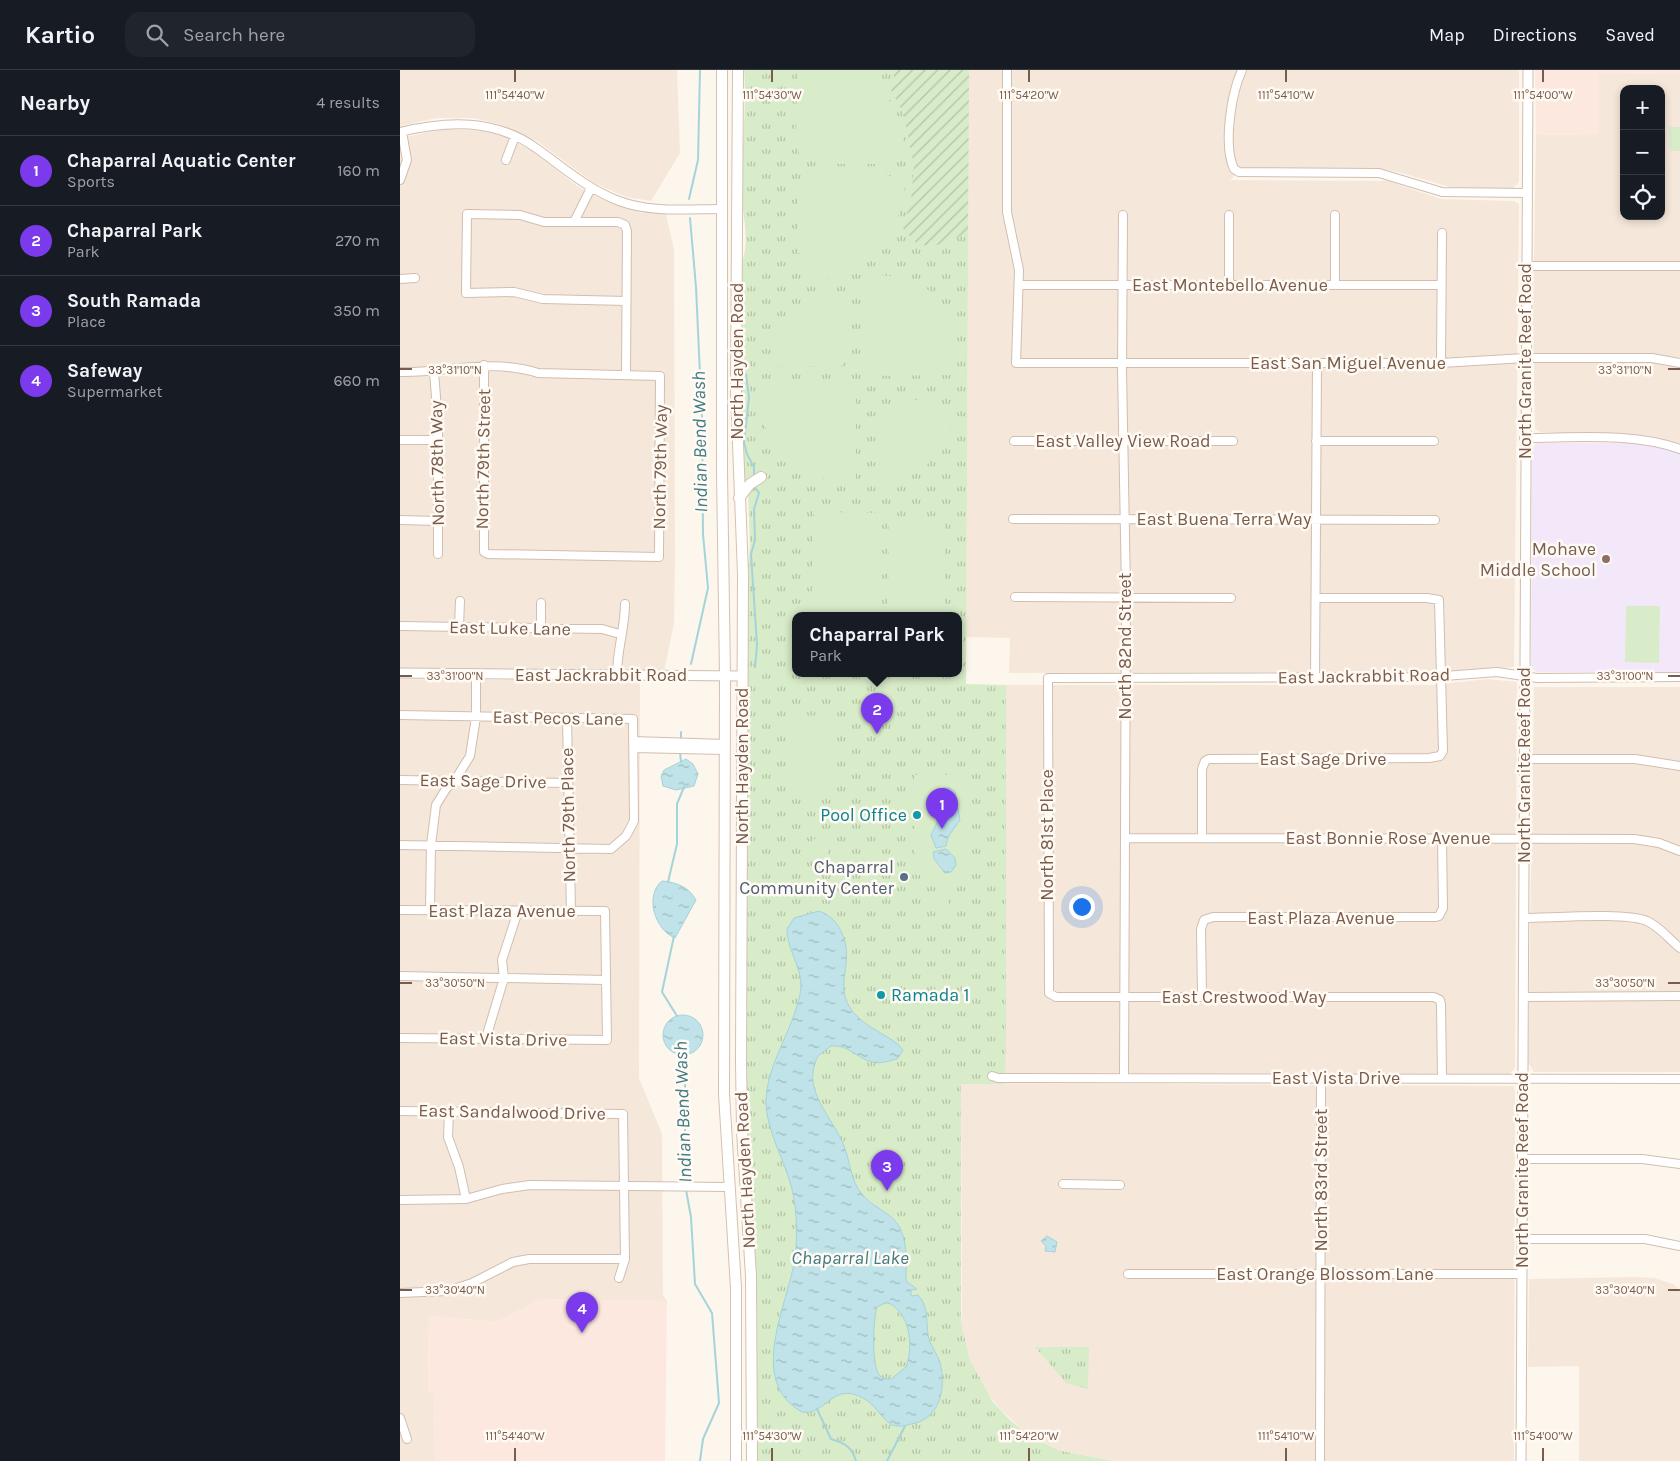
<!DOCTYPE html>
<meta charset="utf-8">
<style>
:root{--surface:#171b24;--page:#20242c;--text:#f1f3f6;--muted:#9ea1a6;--line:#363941;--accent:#7c3aed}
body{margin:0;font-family:Karla,sans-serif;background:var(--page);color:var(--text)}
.controls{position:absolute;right:15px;top:15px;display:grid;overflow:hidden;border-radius:10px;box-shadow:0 2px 8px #0003}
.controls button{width:45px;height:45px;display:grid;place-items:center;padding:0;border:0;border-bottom:1px solid var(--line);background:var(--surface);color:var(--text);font:25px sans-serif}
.you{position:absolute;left:681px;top:836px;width:18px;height:18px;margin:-12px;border:4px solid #fff;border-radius:50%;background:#1a73e8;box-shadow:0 0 0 8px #1a73e833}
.badge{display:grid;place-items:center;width:32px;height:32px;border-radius:50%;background:var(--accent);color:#fff;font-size:16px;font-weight:700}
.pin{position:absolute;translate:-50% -41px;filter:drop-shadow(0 1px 2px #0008)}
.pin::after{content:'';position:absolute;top:26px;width:18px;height:15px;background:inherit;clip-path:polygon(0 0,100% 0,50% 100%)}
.popup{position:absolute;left:392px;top:542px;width:170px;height:65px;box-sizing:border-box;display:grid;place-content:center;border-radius:10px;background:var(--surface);filter:drop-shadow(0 1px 4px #0005);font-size:16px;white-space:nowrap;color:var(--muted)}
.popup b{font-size:19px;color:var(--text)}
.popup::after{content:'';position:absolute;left:50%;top:100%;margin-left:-10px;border:10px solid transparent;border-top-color:var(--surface)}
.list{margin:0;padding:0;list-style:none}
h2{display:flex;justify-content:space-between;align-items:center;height:65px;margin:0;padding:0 20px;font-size:21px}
h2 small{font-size:16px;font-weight:400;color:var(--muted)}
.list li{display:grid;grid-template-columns:32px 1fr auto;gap:15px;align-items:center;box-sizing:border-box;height:70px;padding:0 20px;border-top:1px solid var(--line)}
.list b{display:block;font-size:19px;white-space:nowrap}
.list p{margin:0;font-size:16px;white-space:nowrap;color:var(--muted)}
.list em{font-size:16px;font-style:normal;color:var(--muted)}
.icon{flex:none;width:28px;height:28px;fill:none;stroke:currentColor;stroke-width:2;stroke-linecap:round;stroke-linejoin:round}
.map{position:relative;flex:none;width:1280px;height:1391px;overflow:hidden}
header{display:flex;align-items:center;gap:30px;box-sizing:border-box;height:70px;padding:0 25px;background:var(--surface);border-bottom:1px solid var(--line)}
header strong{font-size:24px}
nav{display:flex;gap:28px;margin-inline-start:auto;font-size:18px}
.search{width:350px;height:45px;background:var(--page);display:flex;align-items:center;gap:12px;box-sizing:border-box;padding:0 18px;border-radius:15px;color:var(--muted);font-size:19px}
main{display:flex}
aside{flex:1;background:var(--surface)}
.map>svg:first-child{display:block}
.residential{fill:#f5e8da;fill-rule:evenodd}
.commercial{fill:#fde8e0}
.education{fill:#f3e8fa}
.grass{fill:url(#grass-tufts);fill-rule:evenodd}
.garden{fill:url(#garden-furrows)}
.pitch{fill:#d8ecc9}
.water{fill:url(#water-ripples);stroke:#a5d3da;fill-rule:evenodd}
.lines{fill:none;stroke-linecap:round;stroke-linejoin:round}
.stream{stroke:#a5d3da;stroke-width:2}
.minor-casing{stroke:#d1beb0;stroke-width:10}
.tertiary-casing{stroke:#d1beb0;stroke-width:11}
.secondary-casing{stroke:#d6c0b0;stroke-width:12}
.minor{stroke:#fff;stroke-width:8}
.tertiary{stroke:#fff;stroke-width:9}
.secondary{stroke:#fff;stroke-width:10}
.ticks{fill:none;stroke:#7a5c4d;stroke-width:2}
.education-dot{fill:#8d6e63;stroke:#fffaf3;stroke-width:2}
.culture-dot{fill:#0f9aa8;stroke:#fffaf3;stroke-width:2}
.service-dot{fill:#5c6f8a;stroke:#fffaf3;stroke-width:2}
.labels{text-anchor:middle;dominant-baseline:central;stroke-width:5;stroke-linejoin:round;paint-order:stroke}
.street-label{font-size:18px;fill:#7a5c4d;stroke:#fffaf3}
.education-label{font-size:18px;fill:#785e54;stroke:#fffaf3;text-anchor:end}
.culture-label{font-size:18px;fill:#0d838f;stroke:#fffaf3;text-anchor:end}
.service-label{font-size:18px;fill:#4e5e75;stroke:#fffaf3;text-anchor:end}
.water-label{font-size:19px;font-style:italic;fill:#437c86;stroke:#fffaf3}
.ticks-label{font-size:12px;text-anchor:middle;fill:#7a5c4d;stroke:#fffaf3;stroke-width:5;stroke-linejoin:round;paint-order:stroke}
</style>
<header>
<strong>Kartio</strong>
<div class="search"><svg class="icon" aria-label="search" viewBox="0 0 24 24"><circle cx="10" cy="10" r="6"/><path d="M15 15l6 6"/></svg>Search here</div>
<nav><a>Map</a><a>Directions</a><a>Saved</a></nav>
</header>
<main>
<aside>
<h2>Nearby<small>4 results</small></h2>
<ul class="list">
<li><span class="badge">1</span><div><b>Chaparral Aquatic Center</b><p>Sports</p></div><em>160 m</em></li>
<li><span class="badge">2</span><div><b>Chaparral Park</b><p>Park</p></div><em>270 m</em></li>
<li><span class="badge">3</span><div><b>South Ramada</b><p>Place</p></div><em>350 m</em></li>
<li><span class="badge">4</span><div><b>Safeway</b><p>Supermarket</p></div><em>660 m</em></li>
</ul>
</aside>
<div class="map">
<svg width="1280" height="1391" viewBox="0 0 1280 1391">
<defs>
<pattern id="grass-tufts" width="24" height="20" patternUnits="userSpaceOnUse" patternTransform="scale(1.25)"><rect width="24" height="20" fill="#d8ecc9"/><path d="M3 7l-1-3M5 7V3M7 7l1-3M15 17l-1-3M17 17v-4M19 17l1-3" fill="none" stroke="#b4c2a5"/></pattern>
<pattern id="garden-furrows" width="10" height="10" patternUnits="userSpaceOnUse" patternTransform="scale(1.25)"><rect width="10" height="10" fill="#d8ecc9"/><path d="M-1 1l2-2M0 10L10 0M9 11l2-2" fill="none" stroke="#b4c2a5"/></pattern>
<pattern id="water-ripples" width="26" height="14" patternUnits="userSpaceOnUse" patternTransform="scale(1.25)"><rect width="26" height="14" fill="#bfe3e8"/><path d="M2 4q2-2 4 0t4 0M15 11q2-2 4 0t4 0" fill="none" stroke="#a0bbbe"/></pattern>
</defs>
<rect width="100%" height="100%" fill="#fdf6ec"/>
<path class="residential" d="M 0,0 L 277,0 L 280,83 L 251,131 L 226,127 L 194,113 L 137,71 L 98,54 L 74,48 L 37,48 L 0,56 Z
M 569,0 L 603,0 L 602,111 L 612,110 L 612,0 L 1119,0 L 1119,111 L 1114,118 L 1053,118 L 998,102 L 976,98 L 843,98 L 830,110 L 988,111 L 1041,129 L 1114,131 L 1119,134 L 1114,597 L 1024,602 L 609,603 L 610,568 L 566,567 Z
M 1199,4 L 1280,4 L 1280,374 L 1253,366 L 1140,362 L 1135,359 L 1133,248 L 1136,65 L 1199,64 ZM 1224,19 L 1261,19 L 1261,146 L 1224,146 Z
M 46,59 L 83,61 L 103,66 L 132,81 L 177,116 L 201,129 L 242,143 L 266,144 L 274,179 L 275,493 L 274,553 L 264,602 L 0,598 L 0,306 L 49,306 L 78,301 L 119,302 L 142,308 L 266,308 L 260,301 L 145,300 L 116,293 L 72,292 L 48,297 L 0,298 L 0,68 Z
M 0,609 L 240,611 L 239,1008 L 262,1064 L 263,1225 L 267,1231 L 142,1229 L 96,1252 L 29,1246 L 28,1321 L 34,1322 L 35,1391 L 0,1391 Z
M 1087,609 L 1117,612 L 1115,998 L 1109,1004 L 605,1003 L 606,615 L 1034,615 Z
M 1134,617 L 1280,617 L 1280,1002 L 1134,1002 L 1128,992 Z
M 561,1013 L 1113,1016 L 1115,1020 L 1114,1391 L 715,1391 L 661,1381 L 626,1363 L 600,1339 L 584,1319 L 570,1290 L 562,1257 Z
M 1234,1207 L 1254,1208 L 1273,1214 L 1280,1220 L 1280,1391 L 1179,1391 L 1179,1296 L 1128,1297 L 1129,1209 Z"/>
<path class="commercial" d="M 1135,0 L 1280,0 L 1280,4 L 1199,4 L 1199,64 L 1136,65 Z
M 142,1229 L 267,1231 L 265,1391 L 35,1391 L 34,1322 L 28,1322 L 29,1246 L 96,1252 Z"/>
<path class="education" d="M 1137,373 L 1241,373 L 1260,377 L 1280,384 L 1280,602 L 1137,602 L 1131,597 L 1132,379 Z"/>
<path class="grass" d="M 344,0 L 569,0 L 566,614 L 606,615 L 606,966 L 605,1014 L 561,1014 L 561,1243 L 562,1257 L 570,1290 L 593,1332 L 610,1350 L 632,1367 L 661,1381 L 715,1391 L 358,1391 L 357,1388 L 357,1217 L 346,1033 L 347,623 L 348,497 L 350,476 L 348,423 L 342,395 L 341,195 C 351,171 342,147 342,123 C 341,82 347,41 344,0 ZM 396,545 L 558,545 L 558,603 L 396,603 Z
M 635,1277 L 689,1277 L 688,1319 L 666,1313 Z"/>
<path class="garden" d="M 495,0 L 569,0 L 568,163 L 532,177 L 516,173 L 502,157 L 511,132 L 514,95 L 503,42 L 491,20 Z"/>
<path class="pitch" d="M 397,0 L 459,0 C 488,19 504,50 505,84 L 486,94 L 419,94 L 419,91 L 403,91 L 399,86 L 399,71 L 396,71 Z
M 1269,57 L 1280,57 L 1280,81 L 1270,81 Z
M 419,104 L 486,104 L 505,114 C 502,171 458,212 401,212 L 401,183 L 398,183 L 398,111 L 403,107 L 419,107 Z
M 479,205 C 511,207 544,220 551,254 C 555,270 553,289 553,305 L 465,306 L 460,301 L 461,207 Z
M 445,221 L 446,291 L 441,296 L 371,296 C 369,252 402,220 445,221 Z
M 369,311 L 451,311 L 456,315 L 456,410 C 400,417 356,375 360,318 Z
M 506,330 L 525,330 L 525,336 L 552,336 C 554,379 522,411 478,410 L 478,340 L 482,336 L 505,335 Z
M 414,442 L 481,443 L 478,545 L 411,545 Z
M 489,450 L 545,451 L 545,545 L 488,545 Z
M 1226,536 L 1260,536 L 1259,593 L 1225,592 Z
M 388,645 L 432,646 L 431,729 L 388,729 Z
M 561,702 L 571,703 L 567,804 L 560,812 L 512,816 L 520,812 L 520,805 L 516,805 L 514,780 L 511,780 L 509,766 L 517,765 L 514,756 L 510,756 L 506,747 L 508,733 L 511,732 L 510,716 L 514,715 L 514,705 L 561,705 Z
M 413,769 L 428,770 L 427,791 L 413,791 Z
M 459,813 L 473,813 L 473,834 L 460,834 Z
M 548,824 L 550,846 L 536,847 L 535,825 Z"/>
<path class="water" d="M 286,689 L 293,694 L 298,704 L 294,716 L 276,720 L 263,716 L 261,706 L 264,700 Z
M 543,718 L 550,718 L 555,722 L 560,750 L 548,767 L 546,776 L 536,778 L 531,765 L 537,753 L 535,730 Z
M 546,779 L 555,788 L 556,795 L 551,802 L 545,803 L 534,789 L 533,782 Z
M 262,811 C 276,812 289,817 296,830 L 275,868 C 255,860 244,826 262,811 Z
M 419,841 C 430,845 436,851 441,861 C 455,890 437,909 447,932 C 458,958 498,967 503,981 L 497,989 C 489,991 480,994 472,992 C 458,989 448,974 431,976 L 418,986 C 400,1020 433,1047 444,1076 C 450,1091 451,1111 461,1123 C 472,1138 491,1141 500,1158 C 508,1175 506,1193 506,1211 L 517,1219 L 511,1220 L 511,1226 L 518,1225 C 530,1238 525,1253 529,1269 C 532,1279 540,1287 541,1297 C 546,1322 538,1350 511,1354 C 505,1356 498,1357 492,1355 C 481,1348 475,1334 463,1328 C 432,1311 426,1346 402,1342 C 346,1311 388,1235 395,1188 C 398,1163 397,1132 389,1109 C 381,1084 365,1055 366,1029 C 368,992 393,960 400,924 C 405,900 387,882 387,859 L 394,848 ZM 487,1232 C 510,1243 514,1275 506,1297 L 491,1309 C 487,1309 482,1309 480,1306 C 471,1297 473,1249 477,1237 Z
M263 965a20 20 0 1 1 40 0a20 20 0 1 1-40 0Z
M 647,1166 L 657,1172 L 655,1182 L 645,1181 L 646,1176 L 641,1171 Z"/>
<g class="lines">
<path class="stream" d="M 289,129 L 298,90 L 300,0
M 290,148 L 296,217 L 302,348 L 303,464 L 308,518 L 291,594
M 346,304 L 349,328 L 344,372 L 347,384 L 354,397 L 354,407
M 354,416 L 359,423 L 354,439 L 355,470 L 351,484 L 357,575 L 355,597
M 281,670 L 281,662
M 280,682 L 281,692
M 268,812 L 277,774 L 277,734 L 284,717
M 274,866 L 262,922 L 277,946
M 285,985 L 285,1115
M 286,1120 L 291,1147 L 295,1214 L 312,1243 L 319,1333 L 303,1369 L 300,1391
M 417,1339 L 431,1369 C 445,1373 452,1377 456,1391
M 487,1391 L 505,1356"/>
<defs>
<path id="minor" d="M 607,0 L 607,142 L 619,200 L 616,293 L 1041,293 L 1125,288 L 1252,288 L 1280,293
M 842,0 C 831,24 823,75 834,99 L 839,102 L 979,103 L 1042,122 L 1127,123
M 0,62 C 46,51 94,48 136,78 C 163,97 187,119 219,131 C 251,143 288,139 321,139
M 106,90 L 115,66
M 0,110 L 7,90 L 2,62
M 723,145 L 722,299 L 726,521 L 724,1008
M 829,145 L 829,215
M 174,152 L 191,118
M 1126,196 L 1280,196
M 0,209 L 15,208
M 619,215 L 1041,215
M 935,215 L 935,145
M 1041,293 L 1042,163
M 0,302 C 47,303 93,288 138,303 L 260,306 L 259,487 L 88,484 L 84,482 L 84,295
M 34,302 L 38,352 L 38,484
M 226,304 L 227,161 L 225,155 L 218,152 L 144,152 L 120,145 L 67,144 L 66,223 L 114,222 L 143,229 L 226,231
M 1124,368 C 1175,368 1231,362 1280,379
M 0,370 L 38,370
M 614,371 L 833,371
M 916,371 L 1034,371
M 613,449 L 1035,450
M 0,450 L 38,451
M 615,527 L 831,528
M 0,556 L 202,559 L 220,564
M 59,557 L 60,531
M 141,558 L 141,533
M 217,605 C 217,579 225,558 225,534
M 915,608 L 917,293
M 0,645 L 233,649 L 234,751 L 226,766 L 211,779 L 0,775
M 167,648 L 171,842
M 233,671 L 325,674
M 233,678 L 325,680
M 1123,689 L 1235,689 L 1280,696
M 0,710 L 167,713
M 725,768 L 1234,769 L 1259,773 L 1280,781
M 802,768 L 802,699 L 805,691 L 809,689 L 1029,688 L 1040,686 L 1043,681 L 1039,530 L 1027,528 L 916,528
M 0,840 L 205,841 L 207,970 L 0,968
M 30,840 L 31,775 L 36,735 L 46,719 L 55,710 L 70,686 L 76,647 L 76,604
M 1124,848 C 1152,848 1224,842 1247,851 C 1260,857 1269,869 1280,878
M 0,906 L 206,910
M 802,927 L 801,859 L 804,850 L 813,847 L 1036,847 L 1039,846 L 1043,838 L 1042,769
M 1123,927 L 1280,926
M 86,968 L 104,908 L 102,890 L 118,841
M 592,1006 L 598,1008 L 1280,1009
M 1042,1008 L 1041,935 L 1040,930 L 1034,927 L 656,927 L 649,923 L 648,608 L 1031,607 L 1097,602 L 1137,608 L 1280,607
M 0,1041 L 223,1044 L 225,1189 L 219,1208
M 49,1041 L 48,1067 L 59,1097 L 66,1129
M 1122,1089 L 1242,1089 L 1280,1094
M 663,1114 L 720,1115
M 0,1130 L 66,1129 L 102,1119 L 130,1115 L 330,1117
M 1122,1169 L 1245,1169 L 1280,1176
M 728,1204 L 1121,1204
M 0,1223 L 48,1221 L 72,1213 L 113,1192 L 129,1189 L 225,1189
M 0,1348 L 7,1369
M 920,1391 L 921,1009"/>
<path id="tertiary" d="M 0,603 L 342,606
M 1121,1391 L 1128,0"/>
<path id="secondary" d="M 322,0 L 322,402 L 325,606 L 324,1024 L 336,1218 L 336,1391
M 338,0 L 336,322 L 343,504 L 341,991 L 342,1061 L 351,1206 L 352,1391
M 339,428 L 350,414 L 361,407"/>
</defs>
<use href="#minor" class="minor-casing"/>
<use href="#tertiary" class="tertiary-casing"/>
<use href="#secondary" class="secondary-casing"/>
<use href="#minor" class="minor"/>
<use href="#tertiary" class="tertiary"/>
<use href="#secondary" class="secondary"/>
</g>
<path class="ticks" d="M 115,0 L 115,12M 372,0 L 372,12M 629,0 L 629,12M 886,0 L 886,12M 1143,0 L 1143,12M 0,299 L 12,299M 1268,299 L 1280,299M 0,606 L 12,606M 1268,606 L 1280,606M 0,913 L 12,913M 1268,913 L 1280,913M 0,1220 L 12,1220M 1268,1220 L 1280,1220M 115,1378 L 115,1391M 372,1378 L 372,1391M 629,1378 L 629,1391M 886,1378 L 886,1391M 1143,1378 L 1143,1391"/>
<circle class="education-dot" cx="1206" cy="489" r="5"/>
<g class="culture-dot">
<circle cx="517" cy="745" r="5"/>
<circle cx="481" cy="925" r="5"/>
</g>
<circle class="service-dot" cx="504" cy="807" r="5"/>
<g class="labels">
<g class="street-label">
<text x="830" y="215">East Montebello Avenue</text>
<text transform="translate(337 291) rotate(-90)">North Hayden Road</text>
<text transform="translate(1125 291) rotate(-90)">North Granite Reef Road</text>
<text x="948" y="293">East San Miguel Avenue</text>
<text x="723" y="371">East Valley View Road</text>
<text transform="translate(83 389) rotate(-89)">North 79th Street</text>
<text transform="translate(37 393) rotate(-91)">North 78th Way</text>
<text transform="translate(260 397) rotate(-89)">North 79th Way</text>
<text x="824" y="449">East Buena Terra Way</text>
<text transform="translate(110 558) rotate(1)">East Luke Lane</text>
<text transform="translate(725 576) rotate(-90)">North 82nd Street</text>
<text x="201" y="605">East Jackrabbit Road</text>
<text transform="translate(964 606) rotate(-1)">East Jackrabbit Road</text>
<text transform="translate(158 648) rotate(1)">East Pecos Lane</text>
<text x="923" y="689">East Sage Drive</text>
<text transform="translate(1124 695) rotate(-90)">North Granite Reef Road</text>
<text transform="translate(342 696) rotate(-90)">North Hayden Road</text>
<text transform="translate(83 711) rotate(1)">East Sage Drive</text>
<text transform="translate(168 745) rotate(-91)">North 79th Place</text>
<text transform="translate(647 765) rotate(-90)">North 81st Place</text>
<text x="988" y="768">East Bonnie Rose Avenue</text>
<text x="102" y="841">East Plaza Avenue</text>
<text x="921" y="848">East Plaza Avenue</text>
<text x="844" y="927">East Crestwood Way</text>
<text transform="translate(103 969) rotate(1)">East Vista Drive</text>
<text x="936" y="1008">East Vista Drive</text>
<text transform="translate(112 1042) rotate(1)">East Sandalwood Drive</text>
<text transform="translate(345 1100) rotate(-93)">North Hayden Road</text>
<text transform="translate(1122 1100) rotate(-90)">North Granite Reef Road</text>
<text transform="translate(921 1110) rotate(-90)">North 83rd Street</text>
<text x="925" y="1204">East Orange Blossom Lane</text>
</g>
<g class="education-label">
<text x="1196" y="479">Mohave<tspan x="1196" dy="21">Middle School</tspan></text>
</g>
<g class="culture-label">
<text x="507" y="745">Pool Office</text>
<text x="491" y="925" text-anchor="start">Ramada 1</text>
</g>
<g class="service-label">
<text x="494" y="797">Chaparral<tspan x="494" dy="21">Community Center</tspan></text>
</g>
<g class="water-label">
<text transform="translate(300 372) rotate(-91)">Indian Bend Wash</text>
<text transform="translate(283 1042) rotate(-92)">Indian Bend Wash</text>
<text x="450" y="1188">Chaparral Lake</text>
</g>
</g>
<g class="ticks-label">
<text x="115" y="29">111°54'40"W</text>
<text x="372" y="29">111°54'30"W</text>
<text x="629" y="29">111°54'20"W</text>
<text x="886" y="29">111°54'10"W</text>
<text x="1143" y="29">111°54'00"W</text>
<text x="55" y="304">33°31'10"N</text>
<text x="1225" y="304">33°31'10"N</text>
<text x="55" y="610">33°31'00"N</text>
<text x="1225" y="610">33°31'00"N</text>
<text x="55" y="917">33°30'50"N</text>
<text x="1225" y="917">33°30'50"N</text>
<text x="55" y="1224">33°30'40"N</text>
<text x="1225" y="1224">33°30'40"N</text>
<text x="115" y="1370">111°54'40"W</text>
<text x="372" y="1370">111°54'30"W</text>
<text x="629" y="1370">111°54'20"W</text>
<text x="886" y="1370">111°54'10"W</text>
<text x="1143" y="1370">111°54'00"W</text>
</g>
</svg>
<div class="controls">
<button>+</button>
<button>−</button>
<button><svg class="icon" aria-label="locate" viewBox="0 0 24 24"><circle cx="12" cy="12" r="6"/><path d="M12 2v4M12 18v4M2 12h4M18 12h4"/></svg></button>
</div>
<div class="you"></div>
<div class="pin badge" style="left:542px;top:759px">1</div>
<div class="pin badge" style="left:477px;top:664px">2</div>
<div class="popup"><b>Chaparral Park</b>Park</div>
<div class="pin badge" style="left:487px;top:1121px">3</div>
<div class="pin badge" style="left:182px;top:1263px">4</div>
</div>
</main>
